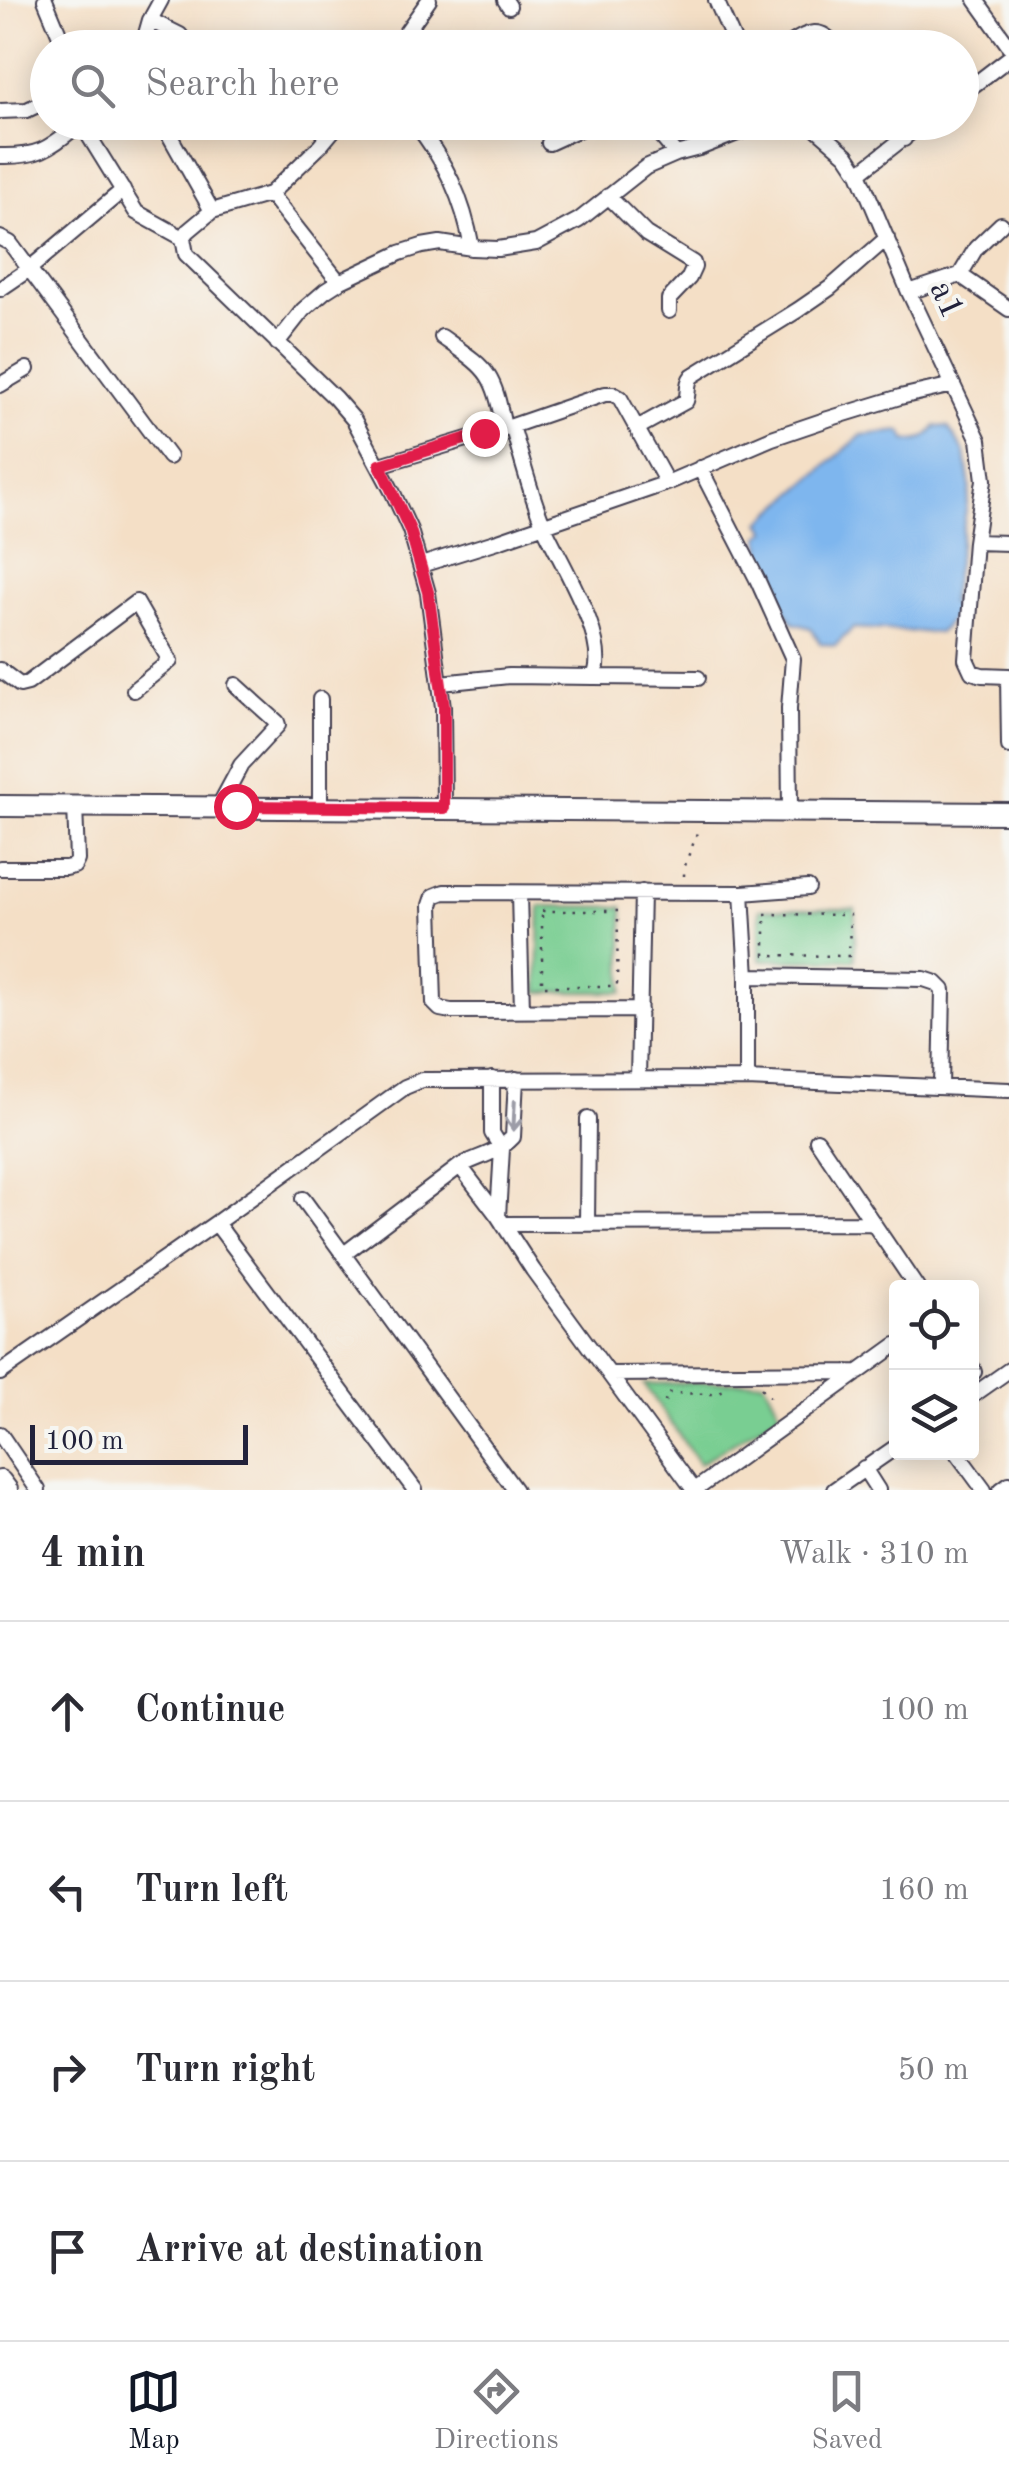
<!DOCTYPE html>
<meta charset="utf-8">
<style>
:root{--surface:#fff;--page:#f7f7f7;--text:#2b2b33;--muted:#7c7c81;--line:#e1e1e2;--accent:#111827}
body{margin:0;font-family:"Old Standard TT",serif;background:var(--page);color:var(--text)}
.controls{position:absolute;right:30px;bottom:30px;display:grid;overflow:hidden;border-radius:10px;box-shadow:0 5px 25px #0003}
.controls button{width:90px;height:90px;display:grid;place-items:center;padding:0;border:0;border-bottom:2px solid var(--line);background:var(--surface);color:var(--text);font:50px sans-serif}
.scale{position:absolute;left:30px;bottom:25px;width:218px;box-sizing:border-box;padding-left:10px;border:5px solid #22223b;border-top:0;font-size:28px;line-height:35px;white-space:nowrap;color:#22223b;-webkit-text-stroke:8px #f6f6f2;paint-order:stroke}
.stop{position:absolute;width:30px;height:30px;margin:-22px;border:8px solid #e11d48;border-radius:50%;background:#fff}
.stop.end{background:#e11d48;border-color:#fff;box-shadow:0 2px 10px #0008}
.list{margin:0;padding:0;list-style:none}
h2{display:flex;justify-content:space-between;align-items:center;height:130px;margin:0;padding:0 40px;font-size:42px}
h2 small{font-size:32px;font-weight:400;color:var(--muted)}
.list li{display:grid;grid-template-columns:65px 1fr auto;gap:30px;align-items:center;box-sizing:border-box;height:180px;padding:0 40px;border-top:2px solid var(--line)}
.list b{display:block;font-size:38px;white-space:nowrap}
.list em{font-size:32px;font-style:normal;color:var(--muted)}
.icon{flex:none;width:55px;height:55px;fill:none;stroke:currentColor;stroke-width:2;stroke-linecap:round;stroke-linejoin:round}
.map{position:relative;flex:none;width:1009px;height:1490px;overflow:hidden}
.search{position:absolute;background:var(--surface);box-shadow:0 5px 25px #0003;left:30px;right:30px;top:30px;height:110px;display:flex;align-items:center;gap:25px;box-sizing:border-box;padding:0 35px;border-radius:55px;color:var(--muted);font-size:38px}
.sheet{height:850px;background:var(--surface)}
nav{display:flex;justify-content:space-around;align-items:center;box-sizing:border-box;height:140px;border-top:2px solid var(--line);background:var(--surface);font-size:28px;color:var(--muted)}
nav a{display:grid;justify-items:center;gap:5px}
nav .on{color:var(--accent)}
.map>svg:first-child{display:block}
.green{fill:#79ce92;stroke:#4e7866;stroke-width:2.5}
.water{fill:#7eb6ee;stroke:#506c94;stroke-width:2.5}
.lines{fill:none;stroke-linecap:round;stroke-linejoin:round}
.street-casing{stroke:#423e50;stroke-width:18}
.secondary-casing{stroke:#423e50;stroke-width:24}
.primary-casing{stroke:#423e50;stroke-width:26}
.path{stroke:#423e50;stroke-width:2.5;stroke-dasharray:2.5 8;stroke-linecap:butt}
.street{stroke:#fff;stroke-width:14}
.secondary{stroke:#fff;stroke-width:20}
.primary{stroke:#fff;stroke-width:22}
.oneway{stroke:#9c9ca7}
.route{stroke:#e11d48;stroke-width:12}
.labels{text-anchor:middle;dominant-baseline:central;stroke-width:8;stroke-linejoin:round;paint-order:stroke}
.street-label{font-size:35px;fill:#22223b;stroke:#f6f6f2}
</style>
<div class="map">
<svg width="1009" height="1490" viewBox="0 0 1009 1490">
<rect width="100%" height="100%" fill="#f6f6f2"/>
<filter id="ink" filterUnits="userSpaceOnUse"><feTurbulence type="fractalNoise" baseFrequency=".01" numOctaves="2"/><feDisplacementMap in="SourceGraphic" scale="20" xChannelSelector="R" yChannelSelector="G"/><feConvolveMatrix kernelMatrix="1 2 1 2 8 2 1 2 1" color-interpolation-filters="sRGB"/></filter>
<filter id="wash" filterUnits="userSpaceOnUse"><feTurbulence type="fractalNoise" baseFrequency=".0048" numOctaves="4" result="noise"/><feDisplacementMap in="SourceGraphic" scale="40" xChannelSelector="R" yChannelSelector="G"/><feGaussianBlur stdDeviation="2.25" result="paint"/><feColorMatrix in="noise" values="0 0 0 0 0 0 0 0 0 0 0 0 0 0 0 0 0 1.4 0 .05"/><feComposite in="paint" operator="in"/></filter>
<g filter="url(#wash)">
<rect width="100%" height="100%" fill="#f4dfc6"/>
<path class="green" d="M 540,906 L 623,907 L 623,992 L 538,992 Z
M 760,909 L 855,909 L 855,960 L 760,960 Z
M 764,1381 L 781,1413 L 699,1464 L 644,1384 Z"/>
<path class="water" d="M 936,426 L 948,427 L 965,453 L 970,487 L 950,603 L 957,612 L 939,633 L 853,628 L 835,646 L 820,643 L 811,628 L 793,623 L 765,576 L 760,536 L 767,531 L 761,522 L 862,435 L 902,431 L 906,440 C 919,444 929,436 936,426 Z"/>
</g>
<g filter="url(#ink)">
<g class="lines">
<defs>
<path id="street" d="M 45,0 L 65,48
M 505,0 L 509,6
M 716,0 L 737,48
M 976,0 L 1009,46
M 150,20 L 180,35 L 189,48
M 142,48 L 150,20 L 161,0
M 395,48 L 429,0
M 784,48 C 805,34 819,23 837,48
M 962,94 L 1009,58
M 0,111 L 27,110 L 48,100
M 162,122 L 212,211 L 188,231 L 183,238 L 186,254 L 335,398 L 354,420 L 393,493 L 410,530 L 428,593 L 443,707 L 444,808
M 414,122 C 446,162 463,198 472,248
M 649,122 L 676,154
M 809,122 L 847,155 L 859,173
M 892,122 L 904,139
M 924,122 L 859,173 L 909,292 L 979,440 L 984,480 L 975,542 L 966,659 L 972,672 L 982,675 L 1009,676
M 81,123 L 136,212 L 183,238
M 549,143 L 595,122
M 0,156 C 42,157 50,147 82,122
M 270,194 L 320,146 L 340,122
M 608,196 L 646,234 L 693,263 L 694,267 L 689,278 L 669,299 L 669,311
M 212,211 L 270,194 L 339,282
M 0,238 L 10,243 L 169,457
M 960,275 L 976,248 L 1001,224
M 0,289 L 28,270 L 123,190
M 909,292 L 960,275 L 1009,309
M 277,343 L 303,310 L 325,291 L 339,282 L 400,253 L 422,246 L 440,243 L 472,248 L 498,249 L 536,243 L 579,220 L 646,167 L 676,154 L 699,148 L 745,130 L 792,122
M 0,385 L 27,369
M 512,426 L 605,394 L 613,394 L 620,398 L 667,483
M 637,428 L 686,401 C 689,392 686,383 692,376 L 798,310 L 830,288 L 887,238
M 380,465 L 504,428
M 700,468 L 757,579 L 793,659 L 789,708 L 790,811
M 975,542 L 1009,543
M 421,565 L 498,541 L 667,483 L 772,438 L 828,419 L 900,397 L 953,385
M 0,670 L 20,685 L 28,683 L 136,602 L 170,661 L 134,690
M 1008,676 L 1009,746
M 594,677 L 698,678
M 441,683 L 509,676 L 594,677 C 611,640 559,561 543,524 C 530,493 522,459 512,426 L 504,428 C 493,370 488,370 442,337
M 320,699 L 320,807
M 219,806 L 241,765 L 278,725 L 277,722 L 236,685
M 0,868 L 65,868 L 74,866 L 77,860 L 75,805
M 742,893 L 808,888
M 519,894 L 522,1010
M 747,976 L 924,979 L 936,983 L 943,990 L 941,1087
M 640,1010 L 451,1011 L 440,1009 L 434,1003 L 431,905 L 434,896 L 444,892 L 742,893 L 747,976 L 747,1079
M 492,1079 L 492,1133 L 502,1149 L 498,1216 L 533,1270 L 694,1490
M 638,1079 L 642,892
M 817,1140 L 917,1288
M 460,1166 L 498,1216
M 303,1199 L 515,1490
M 216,1223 L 415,1490
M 503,1224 L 873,1223
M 587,1224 L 588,1119
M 344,1254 L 460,1166 C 479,1156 498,1153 513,1137 L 516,1079
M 972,1367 L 974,1372
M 0,1373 L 216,1223 L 405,1087 L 422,1080 L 747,1079 L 1009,1090
M 609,1374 L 859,1372
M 972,1396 L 1009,1370
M 0,1434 L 38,1490
M 956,1452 L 984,1490
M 864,1468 L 878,1490
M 695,1490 L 896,1345
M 834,1490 L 896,1447
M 1001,1490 L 1009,1484"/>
<path id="secondary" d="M 0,806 L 1009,813"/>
<path id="primary" d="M 0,1482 L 6,1490"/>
</defs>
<use href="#street" class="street-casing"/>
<use href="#secondary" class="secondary-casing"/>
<use href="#primary" class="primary-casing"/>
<path class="path" d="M 684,876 C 684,858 696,844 698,826
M 542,911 L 618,911 L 617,986 L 542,986 Z
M 765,914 L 850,915 L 849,956 L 765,955 Z
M 761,1388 L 769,1397 L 769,1403
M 665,1402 L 667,1393 L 714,1394 L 729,1388"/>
<use href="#street" class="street"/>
<use href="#secondary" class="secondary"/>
<use href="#primary" class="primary"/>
</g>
<defs><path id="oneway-shaft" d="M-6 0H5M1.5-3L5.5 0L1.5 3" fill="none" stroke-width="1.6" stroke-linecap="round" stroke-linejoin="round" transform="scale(2.5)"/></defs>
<use class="oneway" href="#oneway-shaft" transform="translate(514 1116) rotate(93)"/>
</g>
<g class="lines" filter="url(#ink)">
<path class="route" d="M 236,806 L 444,808 L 444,707 L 428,592 L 410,530 L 380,465 L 484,433"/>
</g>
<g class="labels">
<g class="street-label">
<text transform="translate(946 300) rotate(66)">a1</text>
</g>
</g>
</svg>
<div class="controls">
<button><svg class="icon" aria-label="locate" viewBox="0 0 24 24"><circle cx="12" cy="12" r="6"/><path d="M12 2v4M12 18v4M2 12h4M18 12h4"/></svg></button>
<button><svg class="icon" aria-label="layers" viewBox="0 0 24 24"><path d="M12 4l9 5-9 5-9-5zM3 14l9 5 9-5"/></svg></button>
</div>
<div class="scale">100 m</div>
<div class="stop" style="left:236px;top:806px"></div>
<div class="stop end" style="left:484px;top:433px"></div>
<div class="search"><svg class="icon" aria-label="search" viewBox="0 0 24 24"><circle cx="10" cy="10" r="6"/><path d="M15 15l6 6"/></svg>Search here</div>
</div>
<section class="sheet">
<h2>4 min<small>Walk · 310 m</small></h2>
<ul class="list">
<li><svg class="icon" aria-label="ahead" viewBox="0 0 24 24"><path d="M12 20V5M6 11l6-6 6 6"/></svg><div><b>Continue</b></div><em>100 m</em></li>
<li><svg class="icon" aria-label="left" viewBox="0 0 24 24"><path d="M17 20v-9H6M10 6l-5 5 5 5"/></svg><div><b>Turn left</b></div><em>160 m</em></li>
<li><svg class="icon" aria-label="right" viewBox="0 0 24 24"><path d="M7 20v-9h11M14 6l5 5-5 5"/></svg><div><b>Turn right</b></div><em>50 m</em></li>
<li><svg class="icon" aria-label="arrive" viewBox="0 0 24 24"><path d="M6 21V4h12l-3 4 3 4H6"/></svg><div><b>Arrive at destination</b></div></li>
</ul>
</section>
<nav>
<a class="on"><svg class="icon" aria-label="map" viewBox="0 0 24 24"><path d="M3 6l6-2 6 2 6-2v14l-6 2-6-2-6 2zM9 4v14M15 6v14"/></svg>Map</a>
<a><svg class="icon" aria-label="directions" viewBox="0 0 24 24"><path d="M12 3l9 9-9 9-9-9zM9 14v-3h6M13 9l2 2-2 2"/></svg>Directions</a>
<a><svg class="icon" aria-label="saved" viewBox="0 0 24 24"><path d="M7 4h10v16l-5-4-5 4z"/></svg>Saved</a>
</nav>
